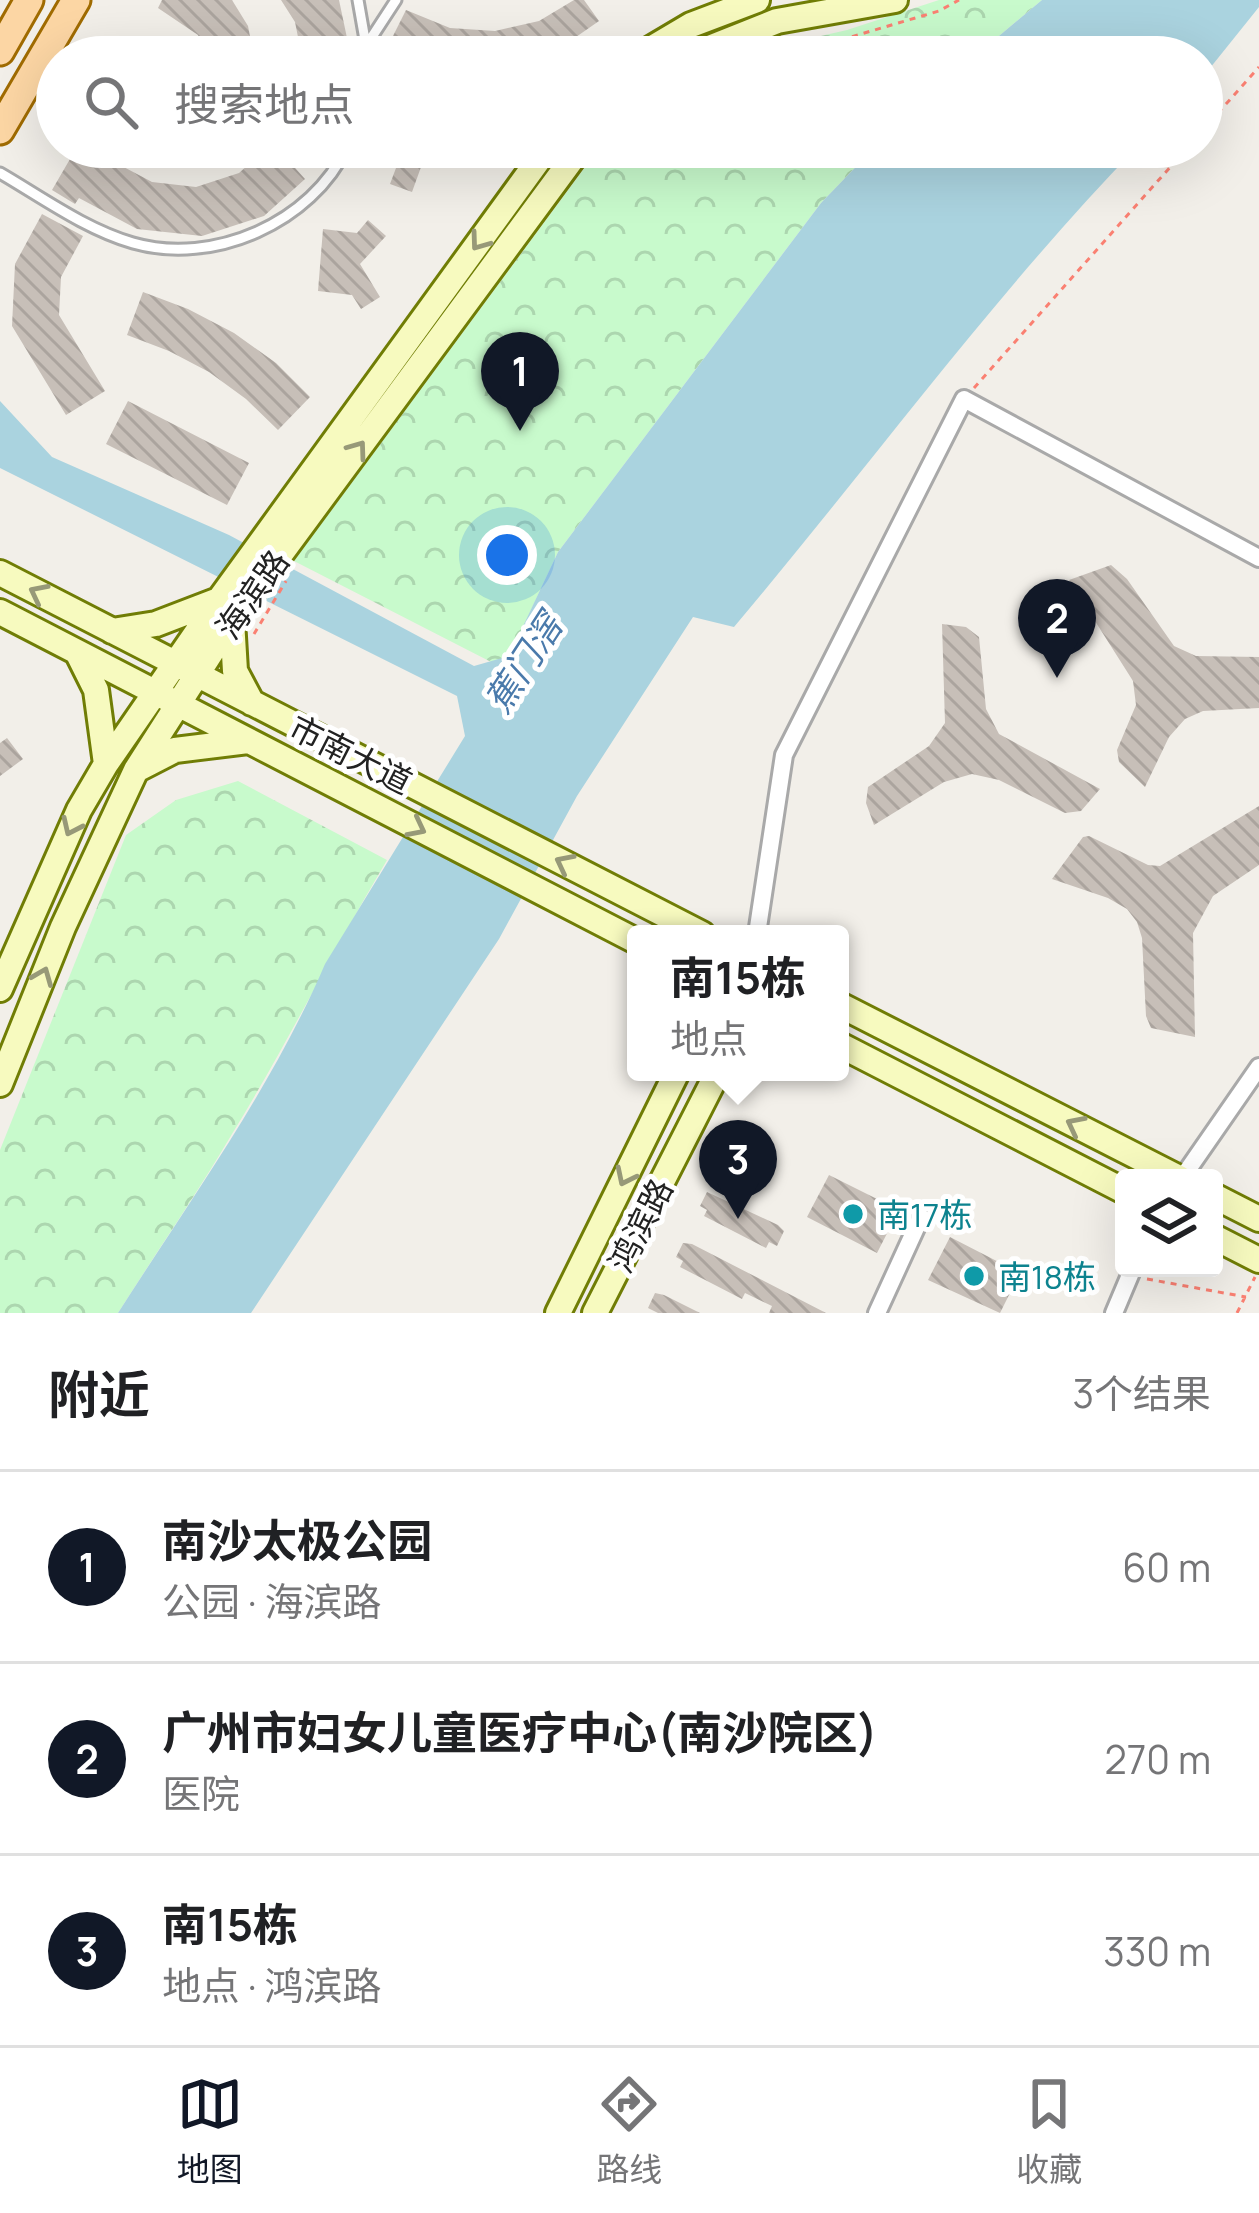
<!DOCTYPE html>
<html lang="zh">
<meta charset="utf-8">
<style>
:root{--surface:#fff;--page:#f2f2f2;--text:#202124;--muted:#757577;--line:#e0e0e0;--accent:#111827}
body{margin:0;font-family:Manrope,"Noto Sans SC",sans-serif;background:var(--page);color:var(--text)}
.controls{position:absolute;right:36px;bottom:36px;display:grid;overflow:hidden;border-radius:12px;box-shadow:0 12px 48px #0002}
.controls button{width:108px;height:108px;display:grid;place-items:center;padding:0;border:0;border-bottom:3px solid var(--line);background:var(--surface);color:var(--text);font:60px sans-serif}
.you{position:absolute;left:507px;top:555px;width:42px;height:42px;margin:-30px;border:9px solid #fff;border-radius:50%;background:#1a73e8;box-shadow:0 0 0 18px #1a73e833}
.badge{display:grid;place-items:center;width:78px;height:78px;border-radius:50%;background:var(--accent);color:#fff;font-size:39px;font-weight:700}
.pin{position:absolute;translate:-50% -99px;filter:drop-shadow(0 3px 6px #0008)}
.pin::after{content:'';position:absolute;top:63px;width:42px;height:36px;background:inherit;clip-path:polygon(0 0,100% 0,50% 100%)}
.popup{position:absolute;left:627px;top:925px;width:222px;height:156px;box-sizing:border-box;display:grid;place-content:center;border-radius:12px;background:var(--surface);filter:drop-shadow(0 3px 9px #0005);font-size:39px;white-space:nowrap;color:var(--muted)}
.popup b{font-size:45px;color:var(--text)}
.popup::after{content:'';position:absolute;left:50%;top:100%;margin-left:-24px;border:24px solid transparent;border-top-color:var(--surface)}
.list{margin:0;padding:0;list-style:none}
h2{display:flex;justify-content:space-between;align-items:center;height:156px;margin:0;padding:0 48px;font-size:51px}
h2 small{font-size:39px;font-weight:400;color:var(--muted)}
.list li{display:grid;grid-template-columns:78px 1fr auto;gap:36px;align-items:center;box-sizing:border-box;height:192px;padding:0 48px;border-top:3px solid var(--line)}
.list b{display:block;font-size:45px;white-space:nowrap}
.list p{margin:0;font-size:39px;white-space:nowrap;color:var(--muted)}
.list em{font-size:39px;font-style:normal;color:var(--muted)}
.icon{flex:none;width:66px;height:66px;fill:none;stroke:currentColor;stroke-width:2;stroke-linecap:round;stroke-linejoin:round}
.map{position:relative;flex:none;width:1259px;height:1313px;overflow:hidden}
.search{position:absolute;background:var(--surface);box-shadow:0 12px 48px #0002;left:36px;right:36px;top:36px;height:132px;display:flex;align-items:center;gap:30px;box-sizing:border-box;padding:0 42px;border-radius:66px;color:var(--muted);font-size:45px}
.sheet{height:732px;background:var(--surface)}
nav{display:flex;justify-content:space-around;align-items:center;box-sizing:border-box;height:168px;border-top:3px solid var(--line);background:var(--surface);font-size:33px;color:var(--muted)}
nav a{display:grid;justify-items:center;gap:6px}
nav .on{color:var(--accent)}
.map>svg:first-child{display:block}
.park{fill:url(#park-crowns)}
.water{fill:#aad3df}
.building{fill:url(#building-back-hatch)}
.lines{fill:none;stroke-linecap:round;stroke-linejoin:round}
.lane-casing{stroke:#a9a9a9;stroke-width:15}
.street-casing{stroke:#a9a9a9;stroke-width:22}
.secondary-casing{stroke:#707d05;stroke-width:30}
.primary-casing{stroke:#a06b00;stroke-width:33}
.path{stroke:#fa8072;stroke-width:3;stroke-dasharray:6 6;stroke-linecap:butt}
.lane{stroke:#fff;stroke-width:9}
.street{stroke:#fff;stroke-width:16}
.secondary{stroke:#f7fabf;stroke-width:24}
.primary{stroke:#fcd6a4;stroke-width:27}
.oneway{stroke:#979978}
.culture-dot{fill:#0f9aa8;stroke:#fff;stroke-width:4.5}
.labels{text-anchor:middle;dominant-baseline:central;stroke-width:10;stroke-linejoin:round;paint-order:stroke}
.street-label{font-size:33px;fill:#222;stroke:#fff}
.culture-label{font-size:33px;fill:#0d838f;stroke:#fff;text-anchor:start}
.water-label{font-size:36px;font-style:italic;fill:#4a7aab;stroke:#fff}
</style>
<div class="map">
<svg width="1259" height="1313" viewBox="0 0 1259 1313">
<defs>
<pattern id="park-crowns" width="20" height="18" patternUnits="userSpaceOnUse" patternTransform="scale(3)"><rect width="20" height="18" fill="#c8facc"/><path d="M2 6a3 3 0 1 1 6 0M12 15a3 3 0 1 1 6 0" fill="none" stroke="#acd6af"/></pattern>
<pattern id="building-back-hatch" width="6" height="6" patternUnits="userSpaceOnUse" patternTransform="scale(3)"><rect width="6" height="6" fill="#c7bfb8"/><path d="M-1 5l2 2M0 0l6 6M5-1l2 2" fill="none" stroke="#aba49e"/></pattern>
</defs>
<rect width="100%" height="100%" fill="#f2efe9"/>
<path class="park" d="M 939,0 L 1042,0 L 974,57 L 730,57 L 847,30 Z
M 600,147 L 875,147 L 821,203 L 558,552 L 509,657 L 495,664 L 294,561 Z
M 238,781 L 387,860 C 333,951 287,1044 232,1134 C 196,1195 156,1253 118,1313 L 0,1313 L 0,1150 L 126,835 L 176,800 Z"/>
<path class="water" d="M 1042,0 L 1259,0 L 1259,7 L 1202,78 L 1202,57 L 974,57 Z
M 875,147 L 1137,147 C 992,297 869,467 734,627 L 693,617 L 577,796 L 499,939 L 251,1313 L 118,1313 C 190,1200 272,1088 325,964 L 465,736 L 457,696 L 0,468 L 0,401 L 52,457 L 229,535 L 474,666 L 509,656 L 558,552 L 821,203 Z"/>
<path class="building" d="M 162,0 L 232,0 L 248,26 L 254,57 L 205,57 L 198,35 L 158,8 Z
M 281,0 L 339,0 L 351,57 L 302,57 L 295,22 Z
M 574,0 L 584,0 L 599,21 L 576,37 L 529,57 L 438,57 L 392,38 L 406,10 L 450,28 L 495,31 L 539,21 Z
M 77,147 L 108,147 L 103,156 L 152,182 L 196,187 L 239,173 L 268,147 L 276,147 L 305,179 L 264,216 L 202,236 L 137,229 L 79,198 L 75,204 L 52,190 Z
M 383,147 L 465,147 L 464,160 L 425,156 L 412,192 L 390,184 L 396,168 Z
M 42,214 L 83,236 L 61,277 L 59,315 L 105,391 L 66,415 L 12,326 L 15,264 Z
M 368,220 L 386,236 L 360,264 L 380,297 L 361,309 L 352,295 L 318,291 L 323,229 L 357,233 Z
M 143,292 L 188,309 L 234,333 L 276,363 L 310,397 L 278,430 L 246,399 L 209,372 L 169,351 L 127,335 Z
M 128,401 L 249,463 L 227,505 L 106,444 Z
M 1111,565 L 1127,579 L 1174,646 L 1196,656 L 1259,657 L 1259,708 L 1203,711 L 1185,719 L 1169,737 L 1145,787 L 1119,762 L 1117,750 L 1136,705 L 1133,681 L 1069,580 Z
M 942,624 L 966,627 L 979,637 L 986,709 L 999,734 L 1100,789 L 1081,811 L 1065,813 L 999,780 L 972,774 L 944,782 L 874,825 L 866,803 L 868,787 L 929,746 L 945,723 Z
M 7,738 L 23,759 L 0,776 L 0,743 Z
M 1259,806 L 1259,865 L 1213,896 L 1193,933 L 1195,1037 L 1151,1028 L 1146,1016 L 1142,938 L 1137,922 L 1127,909 L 1108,898 L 1052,879 L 1083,837 L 1089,836 L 1148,865 L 1160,866 Z
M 733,1142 L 773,1162 L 765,1177 L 756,1173 L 752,1182 L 721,1166 Z
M 829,1175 L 899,1210 L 877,1253 L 807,1217 Z
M 707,1192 L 778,1225 L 784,1231 L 777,1246 L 769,1242 L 766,1248 L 704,1216 L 707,1210 L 700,1206 Z
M 950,1237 L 1020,1273 L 1000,1313 L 928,1280 Z
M 683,1243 L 692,1244 L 826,1313 L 769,1313 L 772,1306 L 745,1293 L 742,1299 L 680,1267 L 683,1261 L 676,1257 Z
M 655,1293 L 664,1295 L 700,1313 L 658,1313 L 648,1308 Z"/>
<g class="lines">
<defs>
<path id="lane" d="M 358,0 L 368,57
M 368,43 L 396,0
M 0,173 C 43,198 85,229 133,243 C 213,266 312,223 347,147"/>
<path id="street" d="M 757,934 L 784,755 L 964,399 L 1259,558
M 1182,1178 L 1259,1067
M 877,1313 L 921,1217
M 1114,1313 L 1133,1268"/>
<path id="secondary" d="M 637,57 L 691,25 L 757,0
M 687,57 L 777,21 L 895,0
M 0,573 L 702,934
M 0,612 L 636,941
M 232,620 L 235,671 L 252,703
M 112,631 L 156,624 L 216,601
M 77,652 L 96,690 L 106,764
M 138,769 L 175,750 L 248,741
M 0,989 L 79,810 L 106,764 L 219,600 L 548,147
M 840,1005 L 1179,1178
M 840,1045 L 1124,1191
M 0,1084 L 63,927 L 136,770 L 232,620 L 581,147
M 1214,1196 L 1259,1219
M 1214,1237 L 1259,1260
M 558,1313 L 677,1072
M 595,1313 L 718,1072"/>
<path id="primary" d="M 0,51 L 29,0
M 0,130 L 76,0"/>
</defs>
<use href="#lane" class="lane-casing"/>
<use href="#street" class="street-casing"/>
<use href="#secondary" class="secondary-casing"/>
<use href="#primary" class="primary-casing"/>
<path class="path" d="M 783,57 L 939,11 L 959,0
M 1202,131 L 1259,67
M 598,158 L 610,147
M 974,388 L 1188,147
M 254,634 L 286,581
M 1147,1279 L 1246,1297
M 1237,1313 L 1255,1277"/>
<use href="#lane" class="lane"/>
<use href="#street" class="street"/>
<use href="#secondary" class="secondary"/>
<use href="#primary" class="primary"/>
</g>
<defs><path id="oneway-chevron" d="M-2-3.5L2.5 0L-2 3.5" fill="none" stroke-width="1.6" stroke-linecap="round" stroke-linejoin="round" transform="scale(3)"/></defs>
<g class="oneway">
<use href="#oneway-chevron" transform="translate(479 242) rotate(126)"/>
<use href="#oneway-chevron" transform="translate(358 449) rotate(-54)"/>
<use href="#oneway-chevron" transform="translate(38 593) rotate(-153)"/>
<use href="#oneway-chevron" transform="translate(71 827) rotate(115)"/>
<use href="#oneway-chevron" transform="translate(417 828) rotate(27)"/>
<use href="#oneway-chevron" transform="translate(564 863) rotate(-153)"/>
<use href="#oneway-chevron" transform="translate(43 976) rotate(-68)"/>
<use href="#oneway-chevron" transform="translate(1075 1125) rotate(-153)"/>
<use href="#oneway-chevron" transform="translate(625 1177) rotate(116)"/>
</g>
<g class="culture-dot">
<circle cx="853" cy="1214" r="12"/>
<circle cx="974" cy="1276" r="12"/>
</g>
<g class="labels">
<g class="street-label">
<text transform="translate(252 594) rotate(-55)">海滨路</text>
<text transform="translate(351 754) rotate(27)">市南大道</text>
<text transform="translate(640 1225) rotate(-63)">鸿滨路</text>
</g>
<g class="culture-label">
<text x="877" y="1214">南17栋</text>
<text x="998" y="1276">南18栋</text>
</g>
<g class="water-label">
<text transform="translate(523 663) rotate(-57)">蕉门滘</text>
</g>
</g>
</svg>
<div class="controls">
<button><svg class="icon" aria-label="layers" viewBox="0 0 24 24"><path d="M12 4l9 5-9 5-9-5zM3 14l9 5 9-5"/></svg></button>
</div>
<div class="you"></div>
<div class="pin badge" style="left:520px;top:431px">1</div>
<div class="pin badge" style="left:1057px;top:678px">2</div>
<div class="pin badge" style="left:738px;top:1219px">3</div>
<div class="popup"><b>南15栋</b>地点</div>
<div class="search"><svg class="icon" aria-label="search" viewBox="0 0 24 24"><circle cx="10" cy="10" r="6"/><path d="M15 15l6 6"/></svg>搜索地点</div>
</div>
<section class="sheet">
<h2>附近<small>3个结果</small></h2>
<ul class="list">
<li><span class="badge">1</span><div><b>南沙太极公园</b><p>公园 · 海滨路</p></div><em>60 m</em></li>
<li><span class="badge">2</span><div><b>广州市妇女儿童医疗中心(南沙院区)</b><p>医院</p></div><em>270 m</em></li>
<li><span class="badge">3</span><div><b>南15栋</b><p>地点 · 鸿滨路</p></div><em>330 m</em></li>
</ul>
</section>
<nav>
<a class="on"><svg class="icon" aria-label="map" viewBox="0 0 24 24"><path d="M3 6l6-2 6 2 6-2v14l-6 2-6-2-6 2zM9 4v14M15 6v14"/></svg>地图</a>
<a><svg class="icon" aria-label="directions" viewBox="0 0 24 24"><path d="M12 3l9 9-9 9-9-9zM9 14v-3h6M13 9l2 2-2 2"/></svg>路线</a>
<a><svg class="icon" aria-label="saved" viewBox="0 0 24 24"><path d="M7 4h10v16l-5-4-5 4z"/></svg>收藏</a>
</nav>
